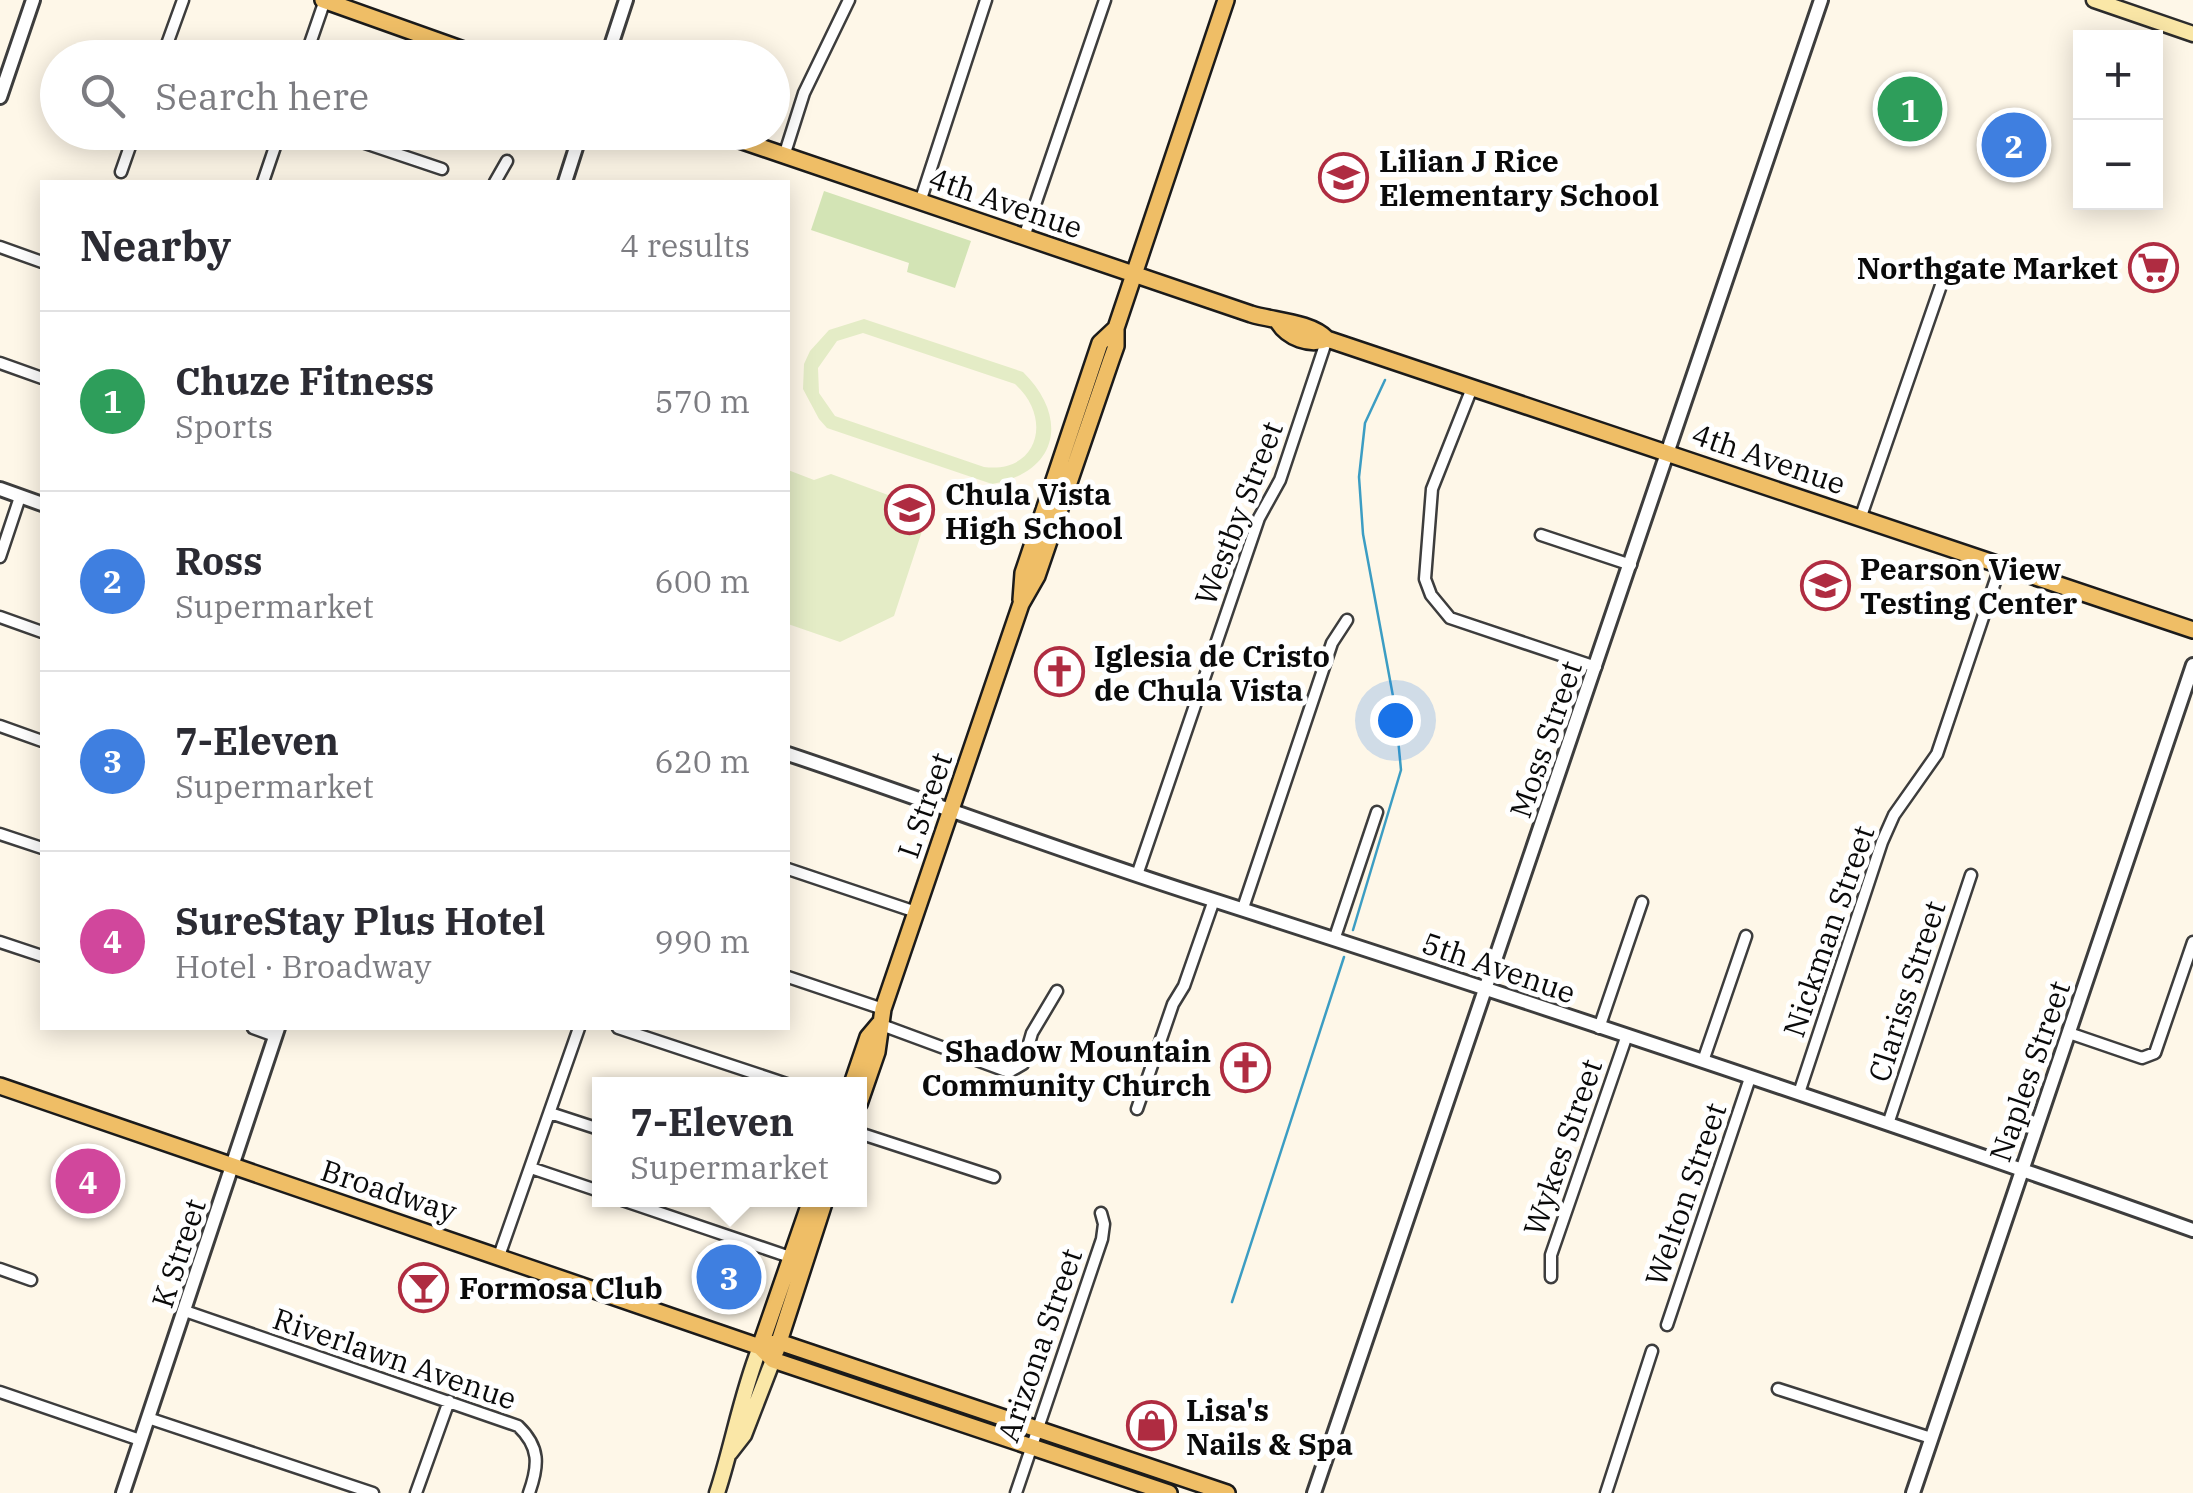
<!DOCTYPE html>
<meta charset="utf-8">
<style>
:root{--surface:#fff;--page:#f2f2f3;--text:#2b2b33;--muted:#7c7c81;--line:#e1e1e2;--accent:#af2c41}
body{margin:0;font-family:"IBM Plex Serif",serif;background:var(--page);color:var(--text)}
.controls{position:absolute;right:30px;top:30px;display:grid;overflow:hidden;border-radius:0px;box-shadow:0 5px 25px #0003}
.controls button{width:90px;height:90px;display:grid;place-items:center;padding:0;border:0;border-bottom:2px solid var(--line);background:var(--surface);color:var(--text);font:50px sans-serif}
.you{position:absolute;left:1395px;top:720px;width:35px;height:35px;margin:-25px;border:8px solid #fff;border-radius:50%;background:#1a73e8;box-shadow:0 0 0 15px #1a73e833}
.badge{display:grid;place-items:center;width:65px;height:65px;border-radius:50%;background:var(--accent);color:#fff;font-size:32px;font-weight:700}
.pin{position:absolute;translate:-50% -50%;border:5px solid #fff;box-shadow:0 2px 10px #0006}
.popup{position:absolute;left:592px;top:1077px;width:275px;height:130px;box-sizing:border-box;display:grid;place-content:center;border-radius:0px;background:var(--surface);filter:drop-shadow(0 2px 8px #0005);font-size:32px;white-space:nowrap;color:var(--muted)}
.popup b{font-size:38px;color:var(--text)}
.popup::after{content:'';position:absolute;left:50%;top:100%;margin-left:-20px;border:20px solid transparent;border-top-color:var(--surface)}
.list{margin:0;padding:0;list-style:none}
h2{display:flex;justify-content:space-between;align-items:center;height:130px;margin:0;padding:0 40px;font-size:42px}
h2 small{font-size:32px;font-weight:400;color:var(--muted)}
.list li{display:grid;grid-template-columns:65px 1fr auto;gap:30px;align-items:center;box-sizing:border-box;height:180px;padding:0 40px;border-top:2px solid var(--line)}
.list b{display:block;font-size:38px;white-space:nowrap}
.list p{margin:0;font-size:32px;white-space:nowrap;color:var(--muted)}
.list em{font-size:32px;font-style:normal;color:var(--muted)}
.icon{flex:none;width:55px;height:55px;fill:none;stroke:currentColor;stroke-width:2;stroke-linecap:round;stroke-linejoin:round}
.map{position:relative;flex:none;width:2193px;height:1493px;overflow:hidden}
.search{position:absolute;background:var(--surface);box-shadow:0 5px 25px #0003;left:40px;top:40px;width:750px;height:110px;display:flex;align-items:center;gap:25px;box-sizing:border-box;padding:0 35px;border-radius:55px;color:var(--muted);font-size:38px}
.panel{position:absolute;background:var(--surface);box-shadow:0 5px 25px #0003;left:40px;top:180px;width:750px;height:850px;border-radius:0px}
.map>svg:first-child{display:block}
.green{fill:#d3e4b5}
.pitch{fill:#e4ecc6;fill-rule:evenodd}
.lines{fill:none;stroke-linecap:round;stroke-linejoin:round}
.stream{stroke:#3c9dc3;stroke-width:2.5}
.minor-casing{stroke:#3d3d3d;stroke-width:15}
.tertiary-casing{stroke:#3d3d3d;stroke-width:18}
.secondary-casing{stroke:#2c2c2c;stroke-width:19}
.primary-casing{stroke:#1b1b1b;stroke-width:20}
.minor{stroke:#fff;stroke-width:10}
.tertiary{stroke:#fff;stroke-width:12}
.secondary{stroke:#fae7a7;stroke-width:14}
.primary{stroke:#efbe66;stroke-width:15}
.labels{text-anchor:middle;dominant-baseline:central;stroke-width:10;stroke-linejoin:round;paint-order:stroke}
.poi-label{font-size:30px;font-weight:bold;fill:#0a0a0a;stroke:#fff;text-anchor:start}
.street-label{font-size:30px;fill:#0a0a0a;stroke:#fff}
</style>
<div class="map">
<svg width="2193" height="1493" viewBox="0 0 2193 1493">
<rect width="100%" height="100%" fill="#fef7e8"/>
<path class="green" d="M 824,191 L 971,241 L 955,288 L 907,272 L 909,263 L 811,230 Z"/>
<path class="pitch" d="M 864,319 L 1023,372 C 1069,417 1059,472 992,484 L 827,428 L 819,419 L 803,389 L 804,364 L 810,351 L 829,330 ZM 863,333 L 1015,384 C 1054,419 1037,474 984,467 L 835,416 L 819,393 L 818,368 L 837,341 Z
M 788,470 L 814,480 L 831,474 L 929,510 L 894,616 L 840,642 L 788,624 Z"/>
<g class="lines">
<path class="stream" d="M 1353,930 L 1401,770 L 1395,707 L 1363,534 L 1359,477 L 1365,423 L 1385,380
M 1232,1302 L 1344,957"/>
<defs>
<path id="minor" d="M 162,58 L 183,0
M 305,58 L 325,0
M 332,132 L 442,169
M 784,156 L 804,93 L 849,0
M 121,172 L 135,132
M 263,182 L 280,132
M 495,182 L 507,161
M 920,202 L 986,0
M 1024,237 L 1105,0
M 0,247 L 42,262
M 0,363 L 42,378
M 1472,388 L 1432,489 L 1425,579 L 1431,595 L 1450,618 L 1596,667
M 1860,519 L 1947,268
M 1541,535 L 1631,565
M 0,557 L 20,497
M 0,617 L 42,632
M 0,726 L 42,741
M 0,834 L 42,848
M 788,869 L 916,912
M 1137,875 L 1259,518 L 1280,480 L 1327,339
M 1243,908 L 1332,643 L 1347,620
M 1335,937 L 1377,812
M 0,942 L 42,956
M 788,977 L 883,1009
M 879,1024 L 1009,1072 L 1023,1064 L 1032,1033 L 1057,991
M 253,1028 L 275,1036
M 618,1028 L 787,1084
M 1599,1028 L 1642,902
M 2069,1033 L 2142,1058 L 2155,1053 L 2193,942
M 1703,1061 L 1746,936
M 1799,1093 L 1882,842 L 1894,815 L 1937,754 L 2000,567
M 1137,1109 L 1173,1004 L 1184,986 L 1214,900
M 550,1113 L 599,1129
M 1888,1124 L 1971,875
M 859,1133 L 994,1177
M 531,1168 L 599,1191
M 622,1200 L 790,1257
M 499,1256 L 579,1028
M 0,1269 L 31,1280
M 1551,1277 L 1551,1255 L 1627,1035
M 185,1311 L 518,1426 C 540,1447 539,1465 529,1493
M 1667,1325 L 1750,1078
M 1778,1389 L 1931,1438
M 0,1392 L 140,1440
M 148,1418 L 373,1493
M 416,1493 L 449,1401
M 1016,1493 L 1102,1239 L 1104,1224 L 1101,1213
M 1606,1493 L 1652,1351"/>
<path id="tertiary" d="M 607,58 L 626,0
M 0,97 L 33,0
M 565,182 L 581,132
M 0,489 L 42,504
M 788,754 C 929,801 1068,854 1210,899 C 1539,1005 1867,1114 2193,1230
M 123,1493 L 278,1028
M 1314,1493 L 1821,0
M 1913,1493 L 2193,665"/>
<path id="secondary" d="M 2094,0 L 2193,34
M 730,1453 L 744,1435 L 773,1360
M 717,1493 C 733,1444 741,1395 760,1347"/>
<path id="primary" d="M 323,0 L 486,58
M 716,132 L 1251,314 C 1274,321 1311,322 1327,339 L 2193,630
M 1278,322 C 1288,338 1310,346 1327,339
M 1021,600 L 1023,573 L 1100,343 L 1116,328
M 852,1084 L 868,1037 L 879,1024
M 0,1086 L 760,1347 L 773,1360 L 1169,1493
M 859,1104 L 877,1052 L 883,1009 L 1021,604 L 1037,576 L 1111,360 L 1116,346 L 1116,328 L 1226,0
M 760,1347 L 779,1342 L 1227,1493
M 760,1347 L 811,1200
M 776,1351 L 825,1200"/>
</defs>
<use href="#minor" class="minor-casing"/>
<use href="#tertiary" class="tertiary-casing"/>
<use href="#secondary" class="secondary-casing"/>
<use href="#primary" class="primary-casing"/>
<use href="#minor" class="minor"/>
<use href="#tertiary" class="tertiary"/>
<use href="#secondary" class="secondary"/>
<use href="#primary" class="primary"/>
</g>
<defs>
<symbol id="school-ring" viewBox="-11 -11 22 22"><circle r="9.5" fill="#fff" stroke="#af2c41" stroke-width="1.5"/><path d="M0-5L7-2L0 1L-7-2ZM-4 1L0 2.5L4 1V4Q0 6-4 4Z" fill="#af2c41"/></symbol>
<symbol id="supermarket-ring" viewBox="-11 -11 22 22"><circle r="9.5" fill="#fff" stroke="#af2c41" stroke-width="1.5"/><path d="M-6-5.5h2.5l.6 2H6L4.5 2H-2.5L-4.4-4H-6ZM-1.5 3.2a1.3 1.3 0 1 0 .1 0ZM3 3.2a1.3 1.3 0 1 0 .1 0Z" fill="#af2c41"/></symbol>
<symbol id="church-ring" viewBox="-11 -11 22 22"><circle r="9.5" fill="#fff" stroke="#af2c41" stroke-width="1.5"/><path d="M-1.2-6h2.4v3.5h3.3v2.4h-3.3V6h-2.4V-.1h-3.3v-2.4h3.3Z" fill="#af2c41"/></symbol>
<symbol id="bar-ring" viewBox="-11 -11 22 22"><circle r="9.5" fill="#fff" stroke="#af2c41" stroke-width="1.5"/><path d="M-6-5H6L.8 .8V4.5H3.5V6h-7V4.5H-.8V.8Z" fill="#af2c41"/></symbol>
<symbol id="shop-ring" viewBox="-11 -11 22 22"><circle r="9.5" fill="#fff" stroke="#af2c41" stroke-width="1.5"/><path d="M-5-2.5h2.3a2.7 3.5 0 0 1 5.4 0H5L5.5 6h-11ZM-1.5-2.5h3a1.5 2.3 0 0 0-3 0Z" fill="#af2c41"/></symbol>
</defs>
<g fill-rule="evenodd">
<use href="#school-ring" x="1316" y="150" width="55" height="55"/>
<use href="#supermarket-ring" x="2126" y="240" width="55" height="55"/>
<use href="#school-ring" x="882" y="482" width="55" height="55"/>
<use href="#school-ring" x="1798" y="558" width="55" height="55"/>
<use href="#church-ring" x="1032" y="644" width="55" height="55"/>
<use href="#church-ring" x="1218" y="1040" width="55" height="55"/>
<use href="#bar-ring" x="396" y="1260" width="55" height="55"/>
<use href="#shop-ring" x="1124" y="1398" width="55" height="55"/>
</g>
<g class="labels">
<g class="poi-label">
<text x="1379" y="160">Lilian J Rice<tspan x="1379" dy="34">Elementary School</tspan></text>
<text x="2118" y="267" text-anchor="end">Northgate Market</text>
<text x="945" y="493">Chula Vista<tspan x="945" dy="34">High School</tspan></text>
<text x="1860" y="568">Pearson View<tspan x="1860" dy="34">Testing Center</tspan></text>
<text x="1094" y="655">Iglesia de Cristo<tspan x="1094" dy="34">de Chula Vista</tspan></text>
<text x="1211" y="1050" text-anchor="end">Shadow Mountain<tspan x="1211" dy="34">Community Church</tspan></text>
<text x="459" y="1287">Formosa Club</text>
<text x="1186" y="1409">Lisa's<tspan x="1186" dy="34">Nails &amp; Spa</tspan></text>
</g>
<g class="street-label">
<text transform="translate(1006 202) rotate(19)">4th Avenue</text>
<text transform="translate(1769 458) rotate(19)">4th Avenue</text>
<text transform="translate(1238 513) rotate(-69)">Westby Street</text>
<text transform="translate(1545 739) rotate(-71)">Moss Street</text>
<text transform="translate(924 805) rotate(-71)">L Street</text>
<text transform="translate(1828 931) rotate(-71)">Nickman Street</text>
<text transform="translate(1499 967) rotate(19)">5th Avenue</text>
<text transform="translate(1906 991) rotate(-72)">Clariss Street</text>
<text transform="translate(2029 1071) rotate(-71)">Naples Street</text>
<text transform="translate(1562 1147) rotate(-71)">Wykes Street</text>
<text transform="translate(389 1190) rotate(18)">Broadway</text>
<text transform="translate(1685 1194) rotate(-71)">Welton Street</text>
<text transform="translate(178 1253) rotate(-72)">K Street</text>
<text transform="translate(1039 1345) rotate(-71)">Arizona Street</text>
<text transform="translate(395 1358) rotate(19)">Riverlawn Avenue</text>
</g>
</g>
</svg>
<div class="controls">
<button>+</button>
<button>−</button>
</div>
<div class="you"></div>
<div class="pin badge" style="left:1910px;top:109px;background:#2e9e5b">1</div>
<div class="pin badge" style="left:2014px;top:145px;background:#3f7fe0">2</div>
<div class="pin badge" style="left:729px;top:1277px;background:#3f7fe0">3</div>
<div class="popup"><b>7-Eleven</b>Supermarket</div>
<div class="pin badge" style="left:88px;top:1181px;background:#d1479c">4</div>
<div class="search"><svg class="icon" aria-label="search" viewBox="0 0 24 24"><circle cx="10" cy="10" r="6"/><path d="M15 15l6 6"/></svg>Search here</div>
<section class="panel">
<h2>Nearby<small>4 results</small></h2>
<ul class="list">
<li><span class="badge" style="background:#2e9e5b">1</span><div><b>Chuze Fitness</b><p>Sports</p></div><em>570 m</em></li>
<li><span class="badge" style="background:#3f7fe0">2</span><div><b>Ross</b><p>Supermarket</p></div><em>600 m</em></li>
<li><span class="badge" style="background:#3f7fe0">3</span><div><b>7-Eleven</b><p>Supermarket</p></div><em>620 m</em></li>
<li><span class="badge" style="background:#d1479c">4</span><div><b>SureStay Plus Hotel</b><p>Hotel · Broadway</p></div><em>990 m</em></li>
</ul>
</section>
</div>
